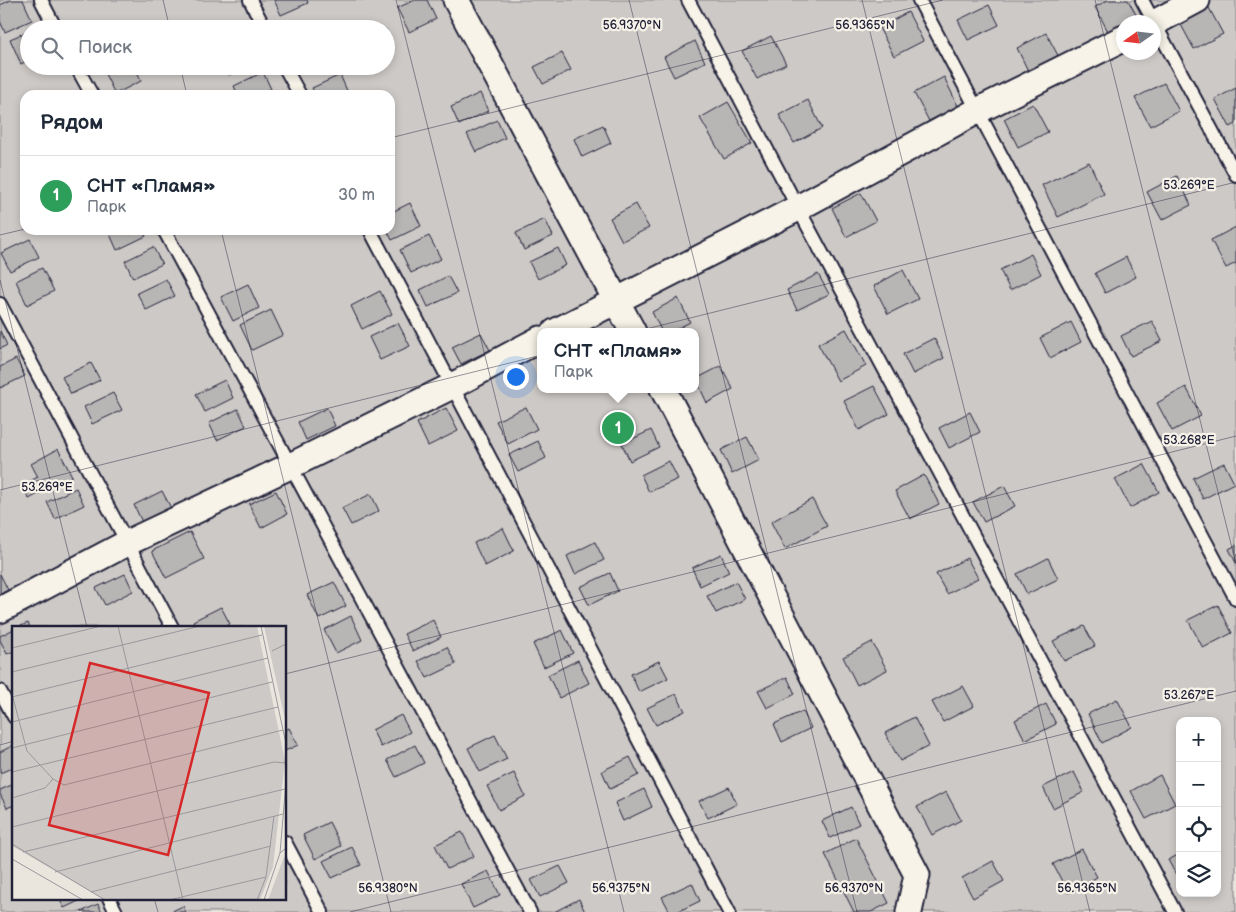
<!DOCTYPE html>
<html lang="ru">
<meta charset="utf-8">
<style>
:root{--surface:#fff;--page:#f2f2f3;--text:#1f2937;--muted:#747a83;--line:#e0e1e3;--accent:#22223b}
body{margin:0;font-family:"Balsamiq Sans",sans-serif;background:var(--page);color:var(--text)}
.controls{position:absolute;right:15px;bottom:15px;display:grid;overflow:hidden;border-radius:10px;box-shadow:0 2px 8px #0003}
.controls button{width:45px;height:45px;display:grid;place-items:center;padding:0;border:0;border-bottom:1px solid var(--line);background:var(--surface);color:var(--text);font:25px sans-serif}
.compass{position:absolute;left:1116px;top:15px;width:45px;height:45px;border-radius:50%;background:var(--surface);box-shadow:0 2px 8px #0003;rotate:256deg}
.you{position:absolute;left:515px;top:376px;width:18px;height:18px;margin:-12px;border:4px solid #fff;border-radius:50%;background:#1a73e8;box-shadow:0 0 0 8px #1a73e833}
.badge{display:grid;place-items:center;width:32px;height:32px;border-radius:50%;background:var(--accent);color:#fff;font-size:16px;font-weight:700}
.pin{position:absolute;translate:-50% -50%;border:2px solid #fff;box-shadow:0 1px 5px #0006}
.popup{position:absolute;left:537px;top:328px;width:162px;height:65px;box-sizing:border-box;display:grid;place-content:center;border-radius:10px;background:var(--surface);filter:drop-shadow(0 1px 4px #0005);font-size:16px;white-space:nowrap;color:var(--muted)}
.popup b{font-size:19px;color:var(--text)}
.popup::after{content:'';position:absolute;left:50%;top:100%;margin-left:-10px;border:10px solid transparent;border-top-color:var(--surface)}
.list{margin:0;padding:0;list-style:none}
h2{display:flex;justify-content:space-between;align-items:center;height:65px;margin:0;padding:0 20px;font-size:21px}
h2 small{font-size:16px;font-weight:400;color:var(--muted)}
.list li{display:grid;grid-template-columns:32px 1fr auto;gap:15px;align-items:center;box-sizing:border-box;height:80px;padding:0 20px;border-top:1px solid var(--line)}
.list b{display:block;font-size:19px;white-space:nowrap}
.list p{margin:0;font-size:16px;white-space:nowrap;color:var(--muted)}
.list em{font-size:16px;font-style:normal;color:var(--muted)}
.icon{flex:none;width:28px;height:28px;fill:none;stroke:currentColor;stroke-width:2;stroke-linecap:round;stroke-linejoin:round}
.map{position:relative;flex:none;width:1236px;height:912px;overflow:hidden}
.search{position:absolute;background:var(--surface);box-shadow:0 2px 8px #0003;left:20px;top:20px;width:375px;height:55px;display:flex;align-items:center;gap:12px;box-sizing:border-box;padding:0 18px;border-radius:28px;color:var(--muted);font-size:19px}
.panel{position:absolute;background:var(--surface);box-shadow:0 2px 8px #0003;left:20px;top:90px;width:375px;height:145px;border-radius:15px}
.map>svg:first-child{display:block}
.green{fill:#cdc9c6;stroke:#787680;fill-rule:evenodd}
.building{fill:#b8b6b5;stroke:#22223b}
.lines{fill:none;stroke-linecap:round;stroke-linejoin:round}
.service-casing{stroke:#22223b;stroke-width:16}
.minor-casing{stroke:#22223b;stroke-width:29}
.service{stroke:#f7f3e8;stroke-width:12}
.minor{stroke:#f7f3e8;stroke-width:25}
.ticks{fill:none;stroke:#22223b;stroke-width:1;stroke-opacity:0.45}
.inset-road{fill:none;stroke:#9a989d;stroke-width:1}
.view{fill:#d62828;fill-opacity:0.15;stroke:#d62828;stroke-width:2.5}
.inset-edge{fill:none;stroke:#22223b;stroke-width:2.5}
.ticks-label{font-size:12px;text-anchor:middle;fill:#22223b;stroke:#f7f3e8;stroke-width:4.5;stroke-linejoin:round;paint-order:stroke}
</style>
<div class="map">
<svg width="1236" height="912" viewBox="0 0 1236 912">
<rect width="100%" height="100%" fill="#eae6de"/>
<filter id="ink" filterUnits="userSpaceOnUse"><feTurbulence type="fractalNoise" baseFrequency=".02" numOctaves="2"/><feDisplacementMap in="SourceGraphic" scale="10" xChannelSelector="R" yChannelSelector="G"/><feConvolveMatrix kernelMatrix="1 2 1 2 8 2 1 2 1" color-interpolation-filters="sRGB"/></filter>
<g filter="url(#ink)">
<path class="green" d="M 0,0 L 1236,0 L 1236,912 L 0,912 ZM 1124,22 L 1154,22 L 1154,52 L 1124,52 ZM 29,29 L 386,29 L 386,66 L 29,66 ZM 25,95 L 390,95 L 390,230 L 25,230 ZM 540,332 L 696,332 L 696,389 L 540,389 ZM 14,627 L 285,627 L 285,898 L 14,898 ZM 1180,721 L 1217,721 L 1217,893 L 1180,893 Z"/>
<path class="building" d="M 11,0 L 23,0 L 32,20 L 5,32 L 0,21 L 0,5 Z
M 274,0 L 307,0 L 308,3 L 281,15 Z
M 415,0 L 427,0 L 436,19 L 409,32 L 397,8 Z
M 1108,0 L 1128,0 L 1139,20 L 1134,22 L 1124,22 L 1124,28 L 1110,35 L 1095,7 Z
M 989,5 L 999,25 L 968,40 L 958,20 Z
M 1208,6 L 1223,34 L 1194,49 L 1179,21 Z
M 908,12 L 923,41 L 894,56 L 879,28 Z
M 29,31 L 29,60 L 21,64 L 10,39 Z
M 1046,33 L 1061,61 L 1031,77 L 1017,48 Z
M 771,36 L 786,64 L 757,79 L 742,51 Z
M 695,41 L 705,62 L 674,77 L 664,57 Z
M 562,53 L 571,70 L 543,84 L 534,67 Z
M 110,66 L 135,66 L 141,81 L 115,94 L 103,70 Z
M 225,66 L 248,66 L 229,75 Z
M 263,72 L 271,89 L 259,95 L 238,95 L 234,86 Z
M 340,75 L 349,95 L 316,95 L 312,88 Z
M 944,77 L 958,106 L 929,121 L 914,93 Z
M 1164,83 L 1179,111 L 1150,126 L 1135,98 Z
M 1236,88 L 1236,124 L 1230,127 L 1215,99 Z
M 480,93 L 488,111 L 459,125 L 451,107 Z
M 808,100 L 822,128 L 794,143 L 779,115 Z
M 728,102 L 752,143 L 724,159 L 700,118 Z
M 1033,104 L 1048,132 L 1018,147 L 1004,119 Z
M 497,120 L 505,138 L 476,152 L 467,134 Z
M 603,125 L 611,143 L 582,157 L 574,139 Z
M 1089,162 L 1104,194 L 1058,217 L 1042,185 Z
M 1177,176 L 1191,205 L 1162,220 L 1147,192 Z
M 861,193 L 876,221 L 846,237 L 832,208 Z
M 410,203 L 421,226 L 392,240 L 387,230 L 390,230 L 390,213 Z
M 636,204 L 649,228 L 622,241 L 610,218 Z
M 545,219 L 553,236 L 524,250 L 516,233 Z
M 1236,227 L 1236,263 L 1226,268 L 1211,240 Z
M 114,230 L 143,230 L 146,236 L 117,250 L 109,232 Z
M 429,236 L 441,259 L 411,273 L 400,250 Z
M 30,239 L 39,257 L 10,271 L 1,253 Z
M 153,247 L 162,264 L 133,278 L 125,261 Z
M 558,248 L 566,265 L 538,279 L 529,262 Z
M 1031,254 L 1041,274 L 1010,290 L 1000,270 Z
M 1126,257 L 1136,277 L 1105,293 L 1095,273 Z
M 42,268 L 54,291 L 27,305 L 16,281 Z
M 903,270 L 918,299 L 888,314 L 874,286 Z
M 818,274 L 829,294 L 797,310 L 787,290 Z
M 448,276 L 457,293 L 428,307 L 420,290 Z
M 166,279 L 175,296 L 146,310 L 137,293 Z
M 248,284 L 259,308 L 233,321 L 221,297 Z
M 380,291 L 392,314 L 362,329 L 351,306 Z
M 678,298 L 690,322 L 671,332 L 662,332 L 652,312 Z
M 271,310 L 283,335 L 252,350 L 240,325 Z
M 1152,321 L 1162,341 L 1131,356 L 1121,336 Z
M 1071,322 L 1081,342 L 1050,358 L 1040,338 Z
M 398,323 L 410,346 L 380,360 L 369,337 Z
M 846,329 L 866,366 L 838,381 L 818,344 Z
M 0,331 L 7,345 L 0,349 Z
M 481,333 L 490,350 L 461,364 L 452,347 Z
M 934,338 L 944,358 L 913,374 L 903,354 Z
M 16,359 L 25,376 L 0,388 L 0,367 Z
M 91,363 L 100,380 L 71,394 L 62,377 Z
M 721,366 L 733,389 L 707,403 L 696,379 Z
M 225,380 L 233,398 L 205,412 L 196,394 Z
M 874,386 L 889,414 L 859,430 L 844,401 Z
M 1186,387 L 1201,416 L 1172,431 L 1157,403 Z
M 113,393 L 122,410 L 92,424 L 84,407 Z
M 526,407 L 537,429 L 508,444 L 496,421 Z
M 327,408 L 335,426 L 306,440 L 298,422 Z
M 446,408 L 458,431 L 428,446 L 417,423 Z
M 238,409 L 246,426 L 217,440 L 209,423 Z
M 970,412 L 980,432 L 949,448 L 939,428 Z
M 651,430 L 659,447 L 630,461 L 622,444 Z
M 747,437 L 759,460 L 732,474 L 721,450 Z
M 538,441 L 546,458 L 518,472 L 509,455 Z
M 58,449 L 72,476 L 29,499 L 22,485 L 38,477 L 31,464 Z
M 669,461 L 678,479 L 649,492 L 641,475 Z
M 1224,463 L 1234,483 L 1203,499 L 1193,478 Z
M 1144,464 L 1159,492 L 1130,508 L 1115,479 Z
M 924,475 L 939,504 L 910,519 L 895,491 Z
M 1004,486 L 1015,506 L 984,522 L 973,502 Z
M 76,488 L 84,505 L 55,519 L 47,502 Z
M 162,491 L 171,508 L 142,522 L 134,505 Z
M 276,491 L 287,514 L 261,528 L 249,504 Z
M 371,494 L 379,511 L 351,525 L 342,508 Z
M 812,499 L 827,526 L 785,549 L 771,522 Z
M 503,528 L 514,551 L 485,566 L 474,543 Z
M 190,532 L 204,559 L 166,578 L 152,551 Z
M 595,542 L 604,560 L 575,574 L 567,556 Z
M 1236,545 L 1236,563 L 1229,549 Z
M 721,554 L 729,572 L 700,586 L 692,568 Z
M 967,558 L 978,578 L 947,594 L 936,574 Z
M 1048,558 L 1058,579 L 1027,594 L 1017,574 Z
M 610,573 L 618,591 L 589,605 L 580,587 Z
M 0,574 L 8,590 L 0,594 Z
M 125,574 L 133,591 L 105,605 L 96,588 Z
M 334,582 L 346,606 L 319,619 L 307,595 Z
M 736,582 L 745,599 L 716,613 L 707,596 Z
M 1218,605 L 1232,633 L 1203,648 L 1188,620 Z
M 221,607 L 230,624 L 224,627 L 196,627 L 193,621 Z
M 351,616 L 362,640 L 336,653 L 324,630 Z
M 433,620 L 441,637 L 413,651 L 404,634 Z
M 28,623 L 30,627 L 18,627 Z
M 1084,626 L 1095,646 L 1064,661 L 1053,641 Z
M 14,629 L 14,651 L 7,654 L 0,640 L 0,636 Z
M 562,630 L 573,653 L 544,667 L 533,644 Z
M 872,642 L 887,670 L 857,685 L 843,657 Z
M 447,647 L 456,664 L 427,678 L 418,661 Z
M 578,660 L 589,683 L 559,698 L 548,675 Z
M 659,661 L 668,678 L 639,692 L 631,674 Z
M 787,677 L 795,694 L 767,708 L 758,691 Z
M 963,686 L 974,706 L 943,722 L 932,702 Z
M 676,694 L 685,711 L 656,725 L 647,708 Z
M 1117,699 L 1132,727 L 1102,743 L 1088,714 Z
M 1046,704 L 1056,724 L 1025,740 L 1015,720 Z
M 803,711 L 811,728 L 782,742 L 774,724 Z
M 401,715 L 410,732 L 381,747 L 372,730 Z
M 914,717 L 929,746 L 900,761 L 885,733 Z
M 289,728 L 298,745 L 285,751 L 285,730 Z
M 495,735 L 507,759 L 480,772 L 468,748 Z
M 14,745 L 14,767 L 0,773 L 0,752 Z
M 415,745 L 424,763 L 396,777 L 387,760 Z
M 630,757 L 639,775 L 610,789 L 602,771 Z
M 1074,772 L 1084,792 L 1053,808 L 1043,787 Z
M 514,773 L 525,796 L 499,810 L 487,786 Z
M 1160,775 L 1175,804 L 1146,819 L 1131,791 Z
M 14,784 L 14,805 L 7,808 L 0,794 L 0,790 Z
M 729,787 L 737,804 L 708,818 L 699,801 Z
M 644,789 L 652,807 L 623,821 L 615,803 Z
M 946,792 L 961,820 L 932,835 L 917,807 Z
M 851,807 L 859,824 L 830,838 L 822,821 Z
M 329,822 L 341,846 L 315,859 L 303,835 Z
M 462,832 L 474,856 L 447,869 L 435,845 Z
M 856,838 L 889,903 L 871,912 L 854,912 L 825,854 Z
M 352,847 L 361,865 L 332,878 L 323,861 Z
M 1082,849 L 1097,877 L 1068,893 L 1053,864 Z
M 1180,854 L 1180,879 L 1179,880 L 1168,860 Z
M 993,861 L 1004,881 L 973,898 L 962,878 Z
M 560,866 L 569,883 L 540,897 L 531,880 Z
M 488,871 L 500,895 L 473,908 L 461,884 Z
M 692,883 L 700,901 L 677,912 L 670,912 L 662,897 Z
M 59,898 L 85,898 L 64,908 Z
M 579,899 L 585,912 L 554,912 Z
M 98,904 L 102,912 L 81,912 Z
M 183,906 L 186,912 L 170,912 Z"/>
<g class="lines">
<defs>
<path id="service" d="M 41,0 L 56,29
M 250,0 L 265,29
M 688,0 L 798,208 L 1175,912
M 919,0 L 1236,599
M 1142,0 L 1236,175
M 76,66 L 92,95
M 284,66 L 300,95
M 164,230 L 530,912
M 370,230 L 729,912
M 0,304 L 172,627
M 0,691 L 14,717
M 285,842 L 322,912
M 109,898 L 116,912"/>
<path id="minor" d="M 456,0 L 633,332
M 1154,23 L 1197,0
M 555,332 L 798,208 L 977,111 L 1124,38
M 663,389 L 917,875 L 909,912
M 0,610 L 127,543 L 290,466 L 452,386 L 540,339"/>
</defs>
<use href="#service" class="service-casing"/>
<use href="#minor" class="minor-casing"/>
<use href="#service" class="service"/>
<use href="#minor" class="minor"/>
</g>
</g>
<path class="ticks" d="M 163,0 L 170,29M 396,0 L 624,912M 629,0 L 857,912M 862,0 L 1090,912M 1095,0 L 1236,564M 180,66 L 187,95M 390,138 L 943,0M 221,230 L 391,912M 0,235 L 25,229M 0,280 L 87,627M 0,490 L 1236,182M 285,674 L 1236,436M 0,745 L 14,741M 154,898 L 158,912M 350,912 L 1236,691"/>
<g transform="translate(12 626)">
<rect width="274" height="274" fill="#eae6de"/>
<path d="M 274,230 L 274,274 L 256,274 L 272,231 Z" fill="#cdc9c6"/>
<path d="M 0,0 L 245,0 L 273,135 L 261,241 L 248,274 L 93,274 L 0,220 ZM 252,0 L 274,0 L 274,98 Z" fill="#cdc9c6"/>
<path class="inset-road" d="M 106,0 L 171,274M 249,0 L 271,104M 0,22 L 89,0M 260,25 L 274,18M 0,46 L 188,0M 0,68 L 15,125 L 41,153 L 52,159 L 271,104 L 274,117M 0,71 L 250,9M 0,96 L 256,32M 0,122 L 260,56M 0,146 L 266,81M 0,172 L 33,162 L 41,153M 0,201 L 262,136 L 274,137M 0,218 L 93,274M 11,226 L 273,163M 268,227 L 274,156M 0,233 L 71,274M 43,246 L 271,188M 79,266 L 259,220M 157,274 L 254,251M 245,274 L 254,251 L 262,190M 252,274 L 268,227 L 274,222"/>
<path class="view" d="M 78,37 L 197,67 L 156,229 L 37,199 Z"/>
<rect width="274" height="274" class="inset-edge"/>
</g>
<g class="ticks-label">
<text x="632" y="29">56.9370°N</text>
<text x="865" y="29">56.9365°N</text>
<text x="1189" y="189">53.269°E</text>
<text x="1189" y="444">53.268°E</text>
<text x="47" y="491">53.269°E</text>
<text x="1189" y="699">53.267°E</text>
<text x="388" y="892">56.9380°N</text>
<text x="621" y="892">56.9375°N</text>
<text x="854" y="892">56.9370°N</text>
<text x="1087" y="892">56.9365°N</text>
</g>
</svg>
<div class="controls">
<button>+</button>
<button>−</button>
<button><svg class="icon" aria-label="locate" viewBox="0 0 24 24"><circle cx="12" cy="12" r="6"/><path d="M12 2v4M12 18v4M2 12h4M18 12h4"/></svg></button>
<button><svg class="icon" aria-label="layers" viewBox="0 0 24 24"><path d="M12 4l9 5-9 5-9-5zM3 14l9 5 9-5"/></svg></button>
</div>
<svg class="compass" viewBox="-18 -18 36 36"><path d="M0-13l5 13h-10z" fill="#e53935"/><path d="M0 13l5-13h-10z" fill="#747a83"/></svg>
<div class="you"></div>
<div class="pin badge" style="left:618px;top:428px;background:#2e9e5b">1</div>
<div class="popup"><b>СНТ «Пламя»</b>Парк</div>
<div class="search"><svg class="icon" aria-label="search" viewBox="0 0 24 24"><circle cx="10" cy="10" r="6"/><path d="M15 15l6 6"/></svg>Поиск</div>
<section class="panel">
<h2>Рядом<small></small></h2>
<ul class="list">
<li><span class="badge" style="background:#2e9e5b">1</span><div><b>СНТ «Пламя»</b><p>Парк</p></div><em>30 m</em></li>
</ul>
</section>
</div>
